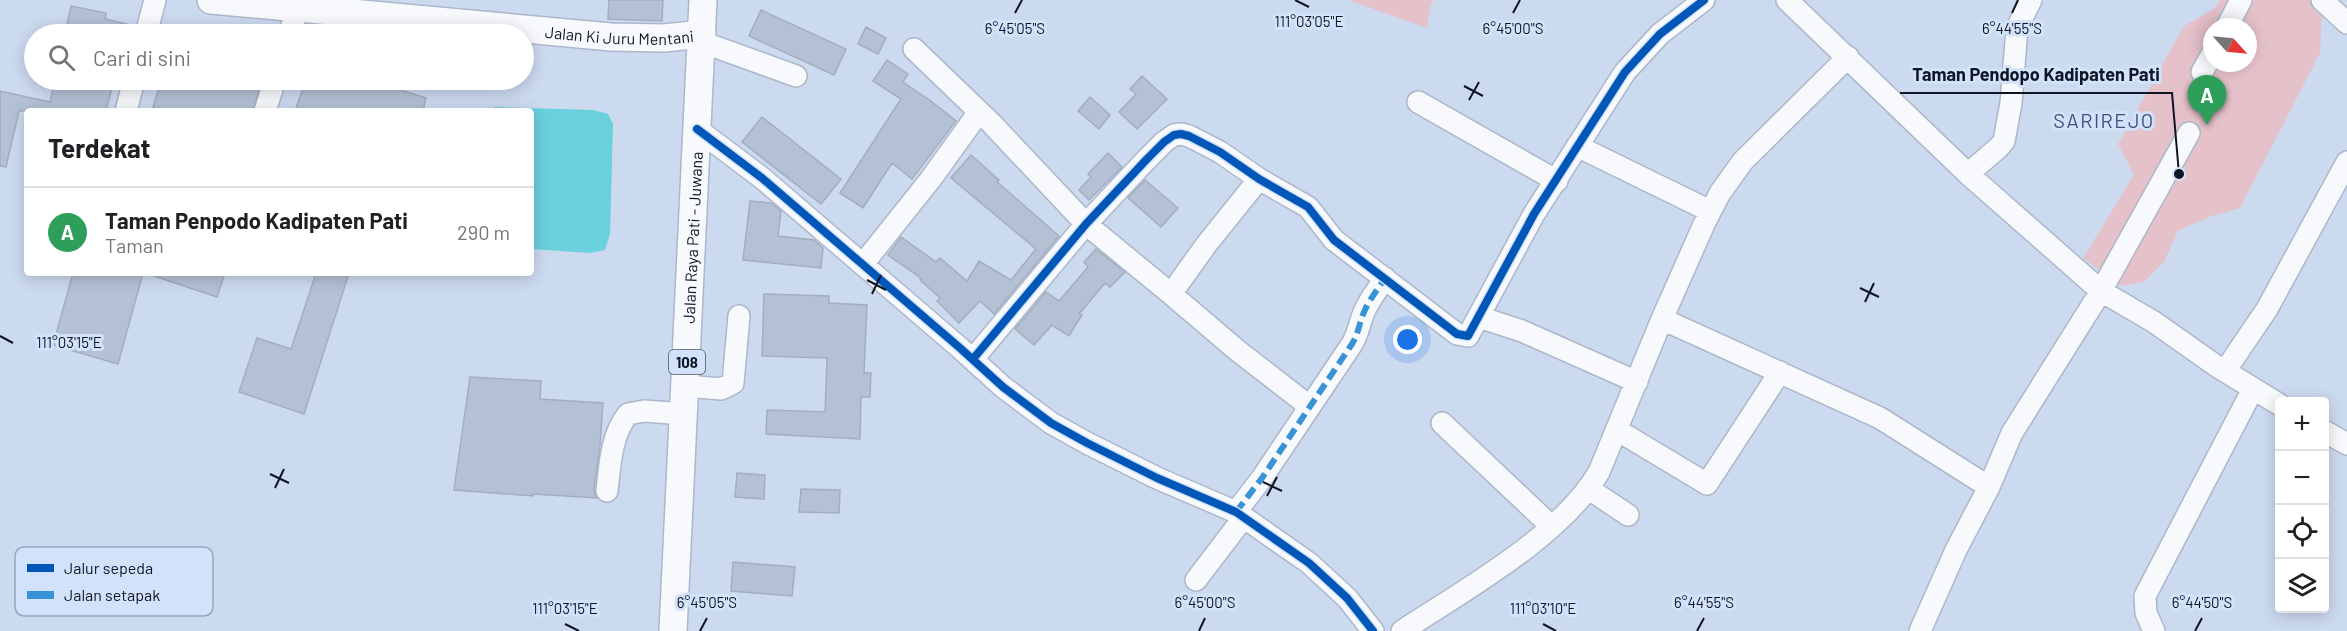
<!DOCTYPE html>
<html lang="id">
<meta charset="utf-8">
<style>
:root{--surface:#fff;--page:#f2f2f2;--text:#202124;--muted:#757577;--line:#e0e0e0;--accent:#b45309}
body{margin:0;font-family:Barlow,sans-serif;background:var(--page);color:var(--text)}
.controls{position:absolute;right:18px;bottom:18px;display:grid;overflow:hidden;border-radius:6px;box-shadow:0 3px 15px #0003}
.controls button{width:54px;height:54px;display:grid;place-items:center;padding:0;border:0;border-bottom:2px solid var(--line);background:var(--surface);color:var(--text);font:30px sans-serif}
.compass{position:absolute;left:2203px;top:18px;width:54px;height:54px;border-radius:50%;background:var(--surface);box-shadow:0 3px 15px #0003;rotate:117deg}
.you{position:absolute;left:1408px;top:340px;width:21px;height:21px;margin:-15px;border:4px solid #fff;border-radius:50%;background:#1a73e8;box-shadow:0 0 0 9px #1a73e833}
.badge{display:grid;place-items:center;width:39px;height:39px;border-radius:50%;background:var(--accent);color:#fff;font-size:20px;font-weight:700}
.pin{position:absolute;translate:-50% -50px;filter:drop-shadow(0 2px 3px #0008)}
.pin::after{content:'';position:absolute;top:32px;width:21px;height:18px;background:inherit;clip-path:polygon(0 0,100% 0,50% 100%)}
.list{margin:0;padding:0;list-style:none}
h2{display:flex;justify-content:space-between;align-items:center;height:78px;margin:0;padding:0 24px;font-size:26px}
h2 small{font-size:20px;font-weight:400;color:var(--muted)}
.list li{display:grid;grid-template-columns:39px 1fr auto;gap:18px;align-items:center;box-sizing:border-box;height:90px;padding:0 24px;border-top:2px solid var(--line)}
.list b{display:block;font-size:22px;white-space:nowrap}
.list p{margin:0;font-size:20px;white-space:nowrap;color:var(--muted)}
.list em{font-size:20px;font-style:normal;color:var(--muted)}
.icon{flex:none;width:33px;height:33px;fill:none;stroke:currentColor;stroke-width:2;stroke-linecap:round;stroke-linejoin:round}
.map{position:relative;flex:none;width:2347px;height:631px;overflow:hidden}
.search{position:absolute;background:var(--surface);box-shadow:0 3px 15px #0003;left:24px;top:24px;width:510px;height:66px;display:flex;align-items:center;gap:15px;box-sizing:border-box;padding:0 21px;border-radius:33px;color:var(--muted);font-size:22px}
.panel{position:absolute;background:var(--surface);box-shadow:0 3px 15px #0003;left:24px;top:108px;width:510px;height:168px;border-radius:6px}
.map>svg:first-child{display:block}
.green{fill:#e5c1ca;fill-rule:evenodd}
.water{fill:#69d0dc}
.building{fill:#b4c1d5;stroke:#a2adbe;stroke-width:1.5}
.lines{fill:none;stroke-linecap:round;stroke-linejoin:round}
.minor-casing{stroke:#acb7c9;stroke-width:24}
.major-casing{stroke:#acb7c9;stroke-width:30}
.minor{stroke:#f7f9fd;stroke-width:21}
.major{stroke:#f7f9fd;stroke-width:27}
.quiet{stroke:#3893d6;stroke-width:6;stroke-dasharray:12 6;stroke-linecap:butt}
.cycleway-casing{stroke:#d3e2fb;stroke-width:11}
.cycleway{stroke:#0057b8;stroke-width:8}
.ticks{fill:none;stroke:#0d1624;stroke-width:2}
.labels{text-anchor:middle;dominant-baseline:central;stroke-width:6;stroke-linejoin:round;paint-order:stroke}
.shield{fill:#d3e2fb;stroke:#485364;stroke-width:1.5}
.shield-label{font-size:15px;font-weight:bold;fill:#0d1624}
.street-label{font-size:16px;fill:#0d1624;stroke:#d3e2fb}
.quarter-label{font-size:20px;letter-spacing:1.5px;fill:#3d5275;stroke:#d3e2fb}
.key{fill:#d3e2fb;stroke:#98a5ba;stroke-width:1.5}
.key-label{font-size:16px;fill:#0d1624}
.ticks-label{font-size:15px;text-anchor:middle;fill:#0d1624;stroke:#d3e2fb;stroke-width:6;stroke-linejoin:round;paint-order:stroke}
.leader{fill:none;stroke:#0d1624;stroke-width:2}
.callout-dot{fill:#0d1624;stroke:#d3e2fb;stroke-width:2}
.callout-label{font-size:18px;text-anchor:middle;font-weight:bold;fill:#0d1624;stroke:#d3e2fb;stroke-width:6;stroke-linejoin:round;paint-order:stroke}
</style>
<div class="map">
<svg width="2347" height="631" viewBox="0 0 2347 631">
<rect width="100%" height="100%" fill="#ccdaf0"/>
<path class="green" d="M 1348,0 L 1434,0 L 1431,4 L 1427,28 Z
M 2220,0 L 2315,0 L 2322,10 L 2320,53 L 2240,208 L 2209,217 L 2178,231 L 2164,262 L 2144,282 L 2122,286 L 2083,258 L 2134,175 L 2118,144 L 2184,26 L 2215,8 ZM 2212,27 L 2248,27 L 2248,63 L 2212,63 Z"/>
<path class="water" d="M 495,107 L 593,110 L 608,114 L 613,124 L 610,234 L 605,250 L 590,253 L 531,249 L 531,111 L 489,111 Z"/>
<path class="building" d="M 609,0 L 663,0 L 662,21 L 608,19 Z
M 71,6 L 106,13 L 105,19 L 135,26 L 134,34 L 65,34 Z
M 761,10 L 846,49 L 834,75 L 749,36 Z
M 866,27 L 886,38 L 878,54 L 858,44 Z
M 887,60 L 908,74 L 903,82 L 931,101 L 956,121 L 912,179 L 892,163 L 863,208 L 840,193 L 901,99 L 873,81 Z
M 1142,76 L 1167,99 L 1137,129 L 1119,112 L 1136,94 L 1130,89 Z
M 55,80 L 114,80 L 106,111 L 19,111 L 6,167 L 0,166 L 0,91 L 50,102 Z
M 161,80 L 262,80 L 253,111 L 152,111 Z
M 306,80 L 369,80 L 426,98 L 423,111 L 295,111 Z
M 1090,97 L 1110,115 L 1099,129 L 1078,111 Z
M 762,117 L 841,179 L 821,204 L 742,142 Z
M 1108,153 L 1122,167 L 1089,200 L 1079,190 L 1091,177 L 1088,174 Z
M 971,155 L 999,180 L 997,182 L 1059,236 L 994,314 L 980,301 L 959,323 L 937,301 L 940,298 L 920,280 L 922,279 L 888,255 L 901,237 L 936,262 L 940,258 L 967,281 L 979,261 L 1011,280 L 1036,249 L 951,178 Z
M 1145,180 L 1178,208 L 1161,227 L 1128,198 Z
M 750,201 L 771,203 L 781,211 L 778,236 L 814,240 L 823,248 L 821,268 L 743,260 Z
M 1096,249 L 1125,272 L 1110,287 L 1105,283 L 1079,314 L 1082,315 L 1069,336 L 1052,325 L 1034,345 L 1015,329 L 1046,292 L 1059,301 L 1088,267 L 1084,262 Z
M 73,273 L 143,273 L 118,364 L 53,345 Z
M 155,273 L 225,273 L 217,297 L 154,276 Z
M 316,273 L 349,273 L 304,414 L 239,392 L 257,338 L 291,349 Z
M 764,294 L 829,296 L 829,303 L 867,305 L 864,373 L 871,373 L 870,397 L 861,397 L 860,439 L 766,434 L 767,410 L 825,412 L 827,358 L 762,356 Z
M 470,377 L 541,381 L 540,399 L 603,403 L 600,445 L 594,490 L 597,498 L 533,494 L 533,496 L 454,490 Z
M 737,473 L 765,475 L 764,499 L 735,497 Z
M 801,489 L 840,490 L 839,513 L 799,512 Z
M 733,562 L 795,567 L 792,596 L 731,591 Z"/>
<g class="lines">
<defs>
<path id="minor" d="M 1787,0 L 1968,174 L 2101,291 L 2154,322 L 2215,365 L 2280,405
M 2322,0 L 2347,23
M 2227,27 L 2241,0
M 146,34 L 155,0
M 289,34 L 298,9 L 298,0
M 702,42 L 796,76
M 914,49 L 992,124 L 1086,224 L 1171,294 L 1206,245 L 1259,179
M 2202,72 L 2212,54
M 1418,102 L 1557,181
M 126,111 L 134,80
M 265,111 L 275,80
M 697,129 L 762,178 L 960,348 L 1003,387 L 1051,423 L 1087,443 L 1157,478 L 1236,512 L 1309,563 L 1347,598 L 1373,631
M 1577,146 L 1710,211
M 1968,174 L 1999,147 L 2004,141 L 2011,103 L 2017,28 L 2031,0
M 863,264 L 930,180 L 979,112
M 1171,294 L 1238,351 L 1309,406
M 1479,317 L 1522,331 L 1637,382
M 1662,319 L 1880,418 L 1989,487
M 973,359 L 1086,224 L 1147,159 L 1164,142 L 1174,135 L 1181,134 L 1189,136 L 1220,152 L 1259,179 L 1308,207 L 1334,240 L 1457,334 L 1468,336 L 1534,214 L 1625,72 L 1660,34 L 1704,0
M 2225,371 L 2267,309 L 2347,162
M 686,386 L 721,389 L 733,383 L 739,316
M 1442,423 L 1551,526
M 1617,430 L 1707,484 L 1780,372
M 2324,431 L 2347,444
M 1589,489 L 1628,515
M 607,491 C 610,465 611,435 628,414 L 644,411 L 684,414
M 1236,512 L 1262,478 L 1352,344 C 1359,332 1359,324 1364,312 C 1369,300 1378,289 1385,278
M 1196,580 L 1244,517
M 1402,631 C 1463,591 1562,536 1599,472 L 1662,319 L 1705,222 L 1720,193 L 1743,161 L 1848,57
M 1920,631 L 1956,550 L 1989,487 L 2012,433 L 2101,291 L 2189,133
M 2154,631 L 2146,613 L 2145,596 L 2253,389"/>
<g id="major">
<path id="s1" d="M 211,0 L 611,37 L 664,38 L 702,34"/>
<path id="s2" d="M 673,631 L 703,0"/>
</g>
</defs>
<use href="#minor" class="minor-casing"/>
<use href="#major" class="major-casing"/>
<use href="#minor" class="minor"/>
<use href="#major" class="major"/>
<path class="quiet" d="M 1236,512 L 1262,478 L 1352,344 C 1359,332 1359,324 1364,312 C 1369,300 1378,289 1385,278"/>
<defs>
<path id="cycleway" d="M 697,129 L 762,178 L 960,348 L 1003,387 L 1051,423 L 1087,443 L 1157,478 L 1236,512 L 1309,563 L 1347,598 L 1373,631
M 973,359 L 1086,224 L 1147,159 L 1164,142 L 1174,135 L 1181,134 L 1189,136 L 1220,152 L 1259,179 L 1308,207 L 1334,240 L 1457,334 L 1468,336 L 1534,214 L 1625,72 L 1660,34 L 1704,0"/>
</defs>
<use href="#cycleway" class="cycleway-casing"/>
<use href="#cycleway" class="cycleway"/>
</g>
<path class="ticks" d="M 1295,0 L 1309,7M 1015,13 L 1022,0M 1513,13 L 1520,0M 2012,13 L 2018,0M 1464,86 L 1483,96M 1469,100 L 1479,82M 867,280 L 886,290M 1860,288 L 1879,297M 872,294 L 881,275M 1865,302 L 1874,283M 0,336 L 13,343M 270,474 L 289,483M 1263,482 L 1282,491M 275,488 L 284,469M 1267,496 L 1277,477M 565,624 L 579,631M 1543,624 L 1556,631M 700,631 L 707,618M 1199,631 L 1205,618M 1697,631 L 1704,618M 2195,631 L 2202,618"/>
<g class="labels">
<rect class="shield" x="669" y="350" width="36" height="24" rx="4.5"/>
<g class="shield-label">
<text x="687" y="362">108</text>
</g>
<g class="street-label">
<text stroke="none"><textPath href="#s1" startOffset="410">Jalan Ki Juru Mentani</textPath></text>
<text stroke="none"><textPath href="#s2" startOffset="394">Jalan Raya Pati - Juwana</textPath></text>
</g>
<g class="quarter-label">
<text x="2104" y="120">SARIREJO</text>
</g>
</g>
<rect x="15" y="547" width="198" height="69" rx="9" class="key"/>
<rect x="27" y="564" width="27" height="8" fill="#0057b8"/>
<rect x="27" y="591" width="27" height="8" fill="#3893d6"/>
<g class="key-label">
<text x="64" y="574">Jalur sepeda</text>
<text x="64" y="601">Jalan setapak</text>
</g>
<g class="ticks-label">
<text x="1309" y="27">111°03'05"E</text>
<text x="1015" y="34">6°45'05"S</text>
<text x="1513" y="34">6°45'00"S</text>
<text x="2012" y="34">6°44'55"S</text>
<text x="69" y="348">111°03'15"E</text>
<text x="707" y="608">6°45'05"S</text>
<text x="1205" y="608">6°45'00"S</text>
<text x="1704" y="608">6°44'55"S</text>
<text x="2202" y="608">6°44'50"S</text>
<text x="565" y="614">111°03'15"E</text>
<text x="1543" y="614">111°03'10"E</text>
</g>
<path class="leader" d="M2179 174L2172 93H1900"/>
<circle class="callout-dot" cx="2179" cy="174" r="6"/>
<g class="callout-label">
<text x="2036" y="81">Taman Pendopo Kadipaten Pati</text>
</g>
</svg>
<div class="controls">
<button>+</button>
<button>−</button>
<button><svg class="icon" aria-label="locate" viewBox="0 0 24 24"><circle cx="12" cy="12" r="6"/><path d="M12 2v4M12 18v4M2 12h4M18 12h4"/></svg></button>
<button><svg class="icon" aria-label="layers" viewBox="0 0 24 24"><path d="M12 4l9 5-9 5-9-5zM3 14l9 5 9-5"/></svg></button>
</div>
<svg class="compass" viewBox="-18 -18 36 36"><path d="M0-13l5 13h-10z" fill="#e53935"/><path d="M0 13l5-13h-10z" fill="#757577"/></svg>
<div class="you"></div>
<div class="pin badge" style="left:2207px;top:125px;background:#2e9e5b">A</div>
<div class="search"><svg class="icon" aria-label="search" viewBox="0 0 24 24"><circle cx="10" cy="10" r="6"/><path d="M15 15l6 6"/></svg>Cari di sini</div>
<section class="panel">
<h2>Terdekat<small></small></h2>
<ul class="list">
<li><span class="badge" style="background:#2e9e5b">A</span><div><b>Taman Penpodo Kadipaten Pati</b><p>Taman</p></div><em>290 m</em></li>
</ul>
</section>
</div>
